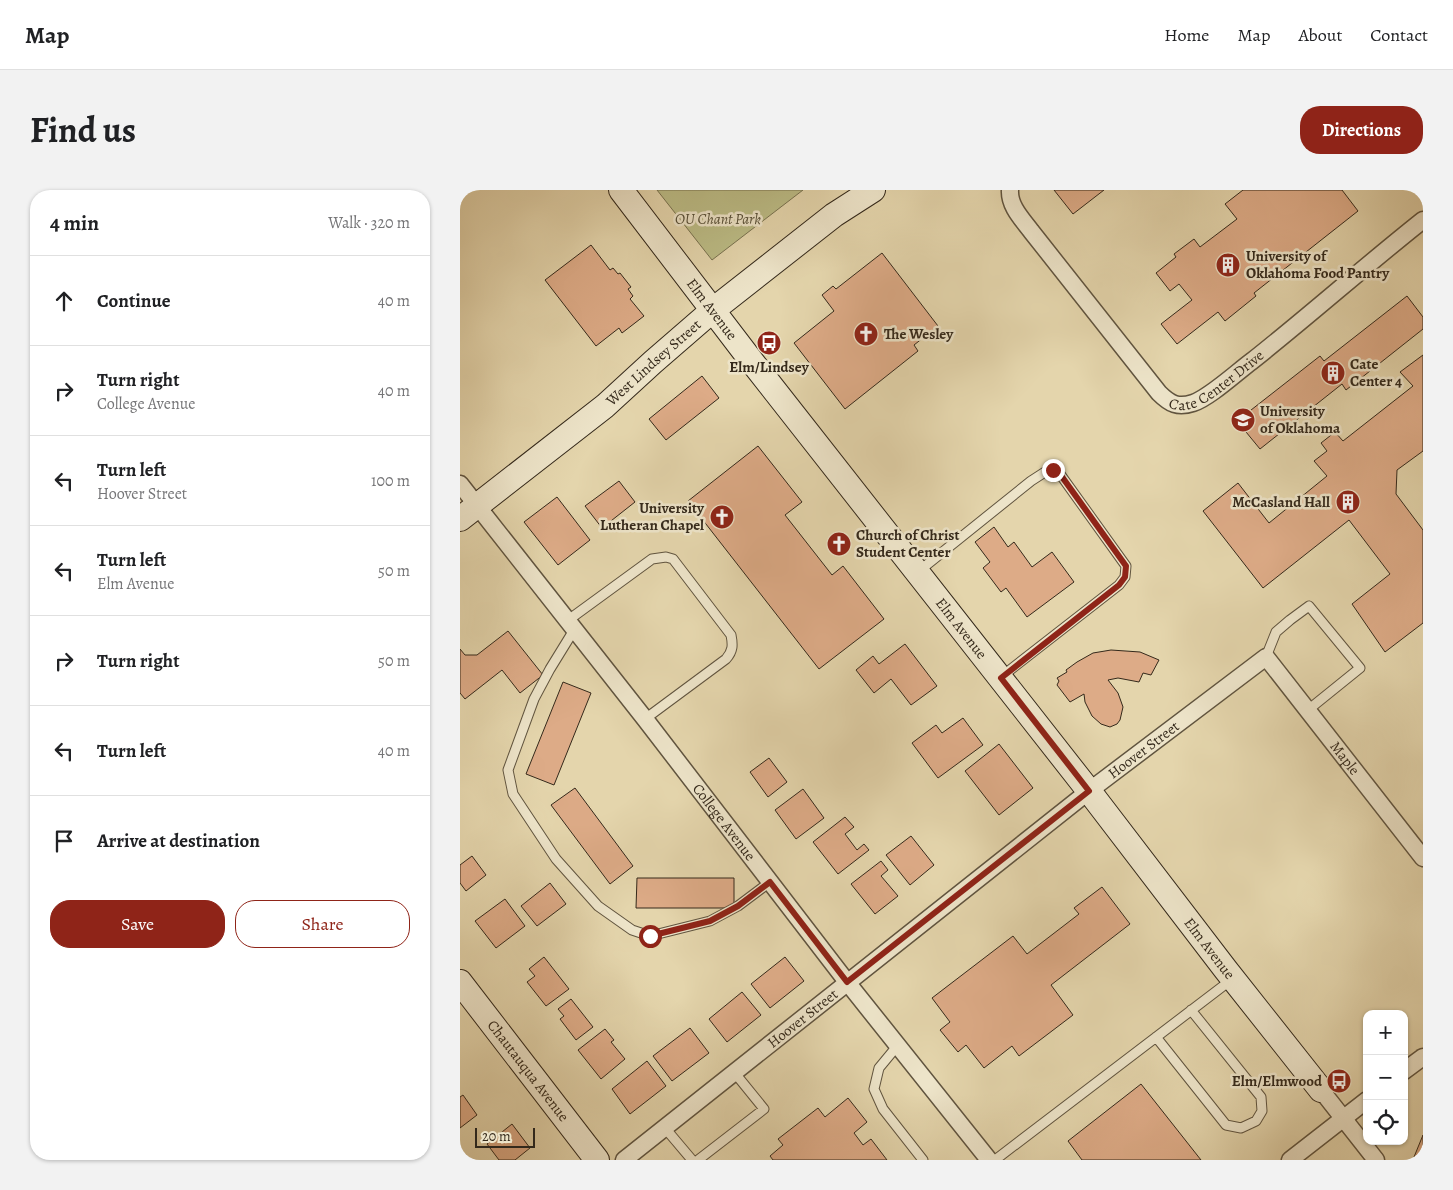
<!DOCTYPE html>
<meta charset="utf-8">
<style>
:root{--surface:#fff;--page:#f2f2f2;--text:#202124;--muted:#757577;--line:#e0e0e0;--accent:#8f2418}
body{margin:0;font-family:Alegreya,serif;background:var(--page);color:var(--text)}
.controls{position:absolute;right:15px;bottom:15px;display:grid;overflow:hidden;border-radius:10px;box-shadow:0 1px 4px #0004}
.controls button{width:45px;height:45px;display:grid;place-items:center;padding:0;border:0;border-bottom:1px solid var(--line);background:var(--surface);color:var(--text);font:25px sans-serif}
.scale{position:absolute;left:15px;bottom:12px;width:60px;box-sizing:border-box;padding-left:5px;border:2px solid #34291b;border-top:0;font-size:14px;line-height:18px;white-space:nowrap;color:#34291b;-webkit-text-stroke:4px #ede4c9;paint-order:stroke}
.stop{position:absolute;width:15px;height:15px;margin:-11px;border:4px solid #8f2418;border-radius:50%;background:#fff}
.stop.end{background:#8f2418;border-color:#fff;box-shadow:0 1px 5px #0008}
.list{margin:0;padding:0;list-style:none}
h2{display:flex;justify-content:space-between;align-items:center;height:65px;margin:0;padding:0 20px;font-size:21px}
h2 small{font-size:16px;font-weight:400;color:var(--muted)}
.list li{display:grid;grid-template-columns:32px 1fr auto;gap:15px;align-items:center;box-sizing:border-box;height:90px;padding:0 20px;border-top:1px solid var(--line)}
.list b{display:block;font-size:19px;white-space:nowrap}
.list p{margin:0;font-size:16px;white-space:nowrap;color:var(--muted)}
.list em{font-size:16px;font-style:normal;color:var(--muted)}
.actions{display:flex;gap:10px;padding:15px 20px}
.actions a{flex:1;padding:11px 0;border:1px solid var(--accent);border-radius:20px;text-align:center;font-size:18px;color:var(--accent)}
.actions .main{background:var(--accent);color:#fff}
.icon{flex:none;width:28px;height:28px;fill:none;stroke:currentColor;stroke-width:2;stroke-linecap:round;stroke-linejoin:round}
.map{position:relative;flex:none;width:963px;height:970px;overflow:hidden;border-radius:20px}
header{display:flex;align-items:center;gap:30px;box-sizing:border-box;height:70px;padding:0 25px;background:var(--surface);border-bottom:1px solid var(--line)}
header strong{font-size:24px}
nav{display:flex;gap:28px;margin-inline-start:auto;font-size:18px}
.intro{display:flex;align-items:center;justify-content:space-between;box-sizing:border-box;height:120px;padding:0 30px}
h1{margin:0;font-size:35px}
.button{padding:12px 22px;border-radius:20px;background:var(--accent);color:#fff;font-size:18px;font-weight:700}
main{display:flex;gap:30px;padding:0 30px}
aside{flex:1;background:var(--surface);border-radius:20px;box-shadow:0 1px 4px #0004}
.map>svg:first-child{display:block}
.green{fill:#bbbb85;stroke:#787250}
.building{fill:#ddab87;stroke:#34291b}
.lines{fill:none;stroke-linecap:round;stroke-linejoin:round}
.lane-casing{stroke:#60543f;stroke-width:11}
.street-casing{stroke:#60543f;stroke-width:19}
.secondary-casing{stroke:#34291b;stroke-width:26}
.lane{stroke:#ede4c9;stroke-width:9}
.street{stroke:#ede4c9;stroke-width:16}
.secondary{stroke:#ede4c9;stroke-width:24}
.route{stroke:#8f2418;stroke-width:6}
.labels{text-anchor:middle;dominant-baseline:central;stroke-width:5;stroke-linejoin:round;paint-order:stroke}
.park-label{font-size:15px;font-style:italic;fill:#564e36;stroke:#ede4c9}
.poi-label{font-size:15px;font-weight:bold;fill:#34291b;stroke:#ede4c9;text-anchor:start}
.street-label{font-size:15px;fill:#34291b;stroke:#ede4c9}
</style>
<header>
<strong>Map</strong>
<nav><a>Home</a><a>Map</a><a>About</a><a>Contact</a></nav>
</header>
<div class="intro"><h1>Find us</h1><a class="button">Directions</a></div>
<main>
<aside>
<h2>4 min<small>Walk · 320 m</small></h2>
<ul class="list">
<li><svg class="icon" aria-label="ahead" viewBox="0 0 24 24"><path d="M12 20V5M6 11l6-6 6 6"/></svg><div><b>Continue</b></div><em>40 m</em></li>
<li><svg class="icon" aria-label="right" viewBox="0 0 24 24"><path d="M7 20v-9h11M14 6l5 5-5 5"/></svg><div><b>Turn right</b><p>College Avenue</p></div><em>40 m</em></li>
<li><svg class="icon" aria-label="left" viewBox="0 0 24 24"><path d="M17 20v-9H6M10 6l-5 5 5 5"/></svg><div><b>Turn left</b><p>Hoover Street</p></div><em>100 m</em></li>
<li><svg class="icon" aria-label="left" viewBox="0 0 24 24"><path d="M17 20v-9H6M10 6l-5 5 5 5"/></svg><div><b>Turn left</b><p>Elm Avenue</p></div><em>50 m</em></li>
<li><svg class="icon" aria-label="right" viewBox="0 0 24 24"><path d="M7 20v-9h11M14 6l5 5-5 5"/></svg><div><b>Turn right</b></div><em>50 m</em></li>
<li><svg class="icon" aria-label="left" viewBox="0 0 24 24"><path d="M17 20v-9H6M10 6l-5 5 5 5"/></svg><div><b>Turn left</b></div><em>40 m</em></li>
<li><svg class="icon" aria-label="arrive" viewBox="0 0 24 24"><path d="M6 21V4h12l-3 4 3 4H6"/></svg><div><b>Arrive at destination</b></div></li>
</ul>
<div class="actions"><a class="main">Save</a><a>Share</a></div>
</aside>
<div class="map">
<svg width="963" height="970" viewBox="0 0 963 970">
<rect width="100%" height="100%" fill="#e4d5ac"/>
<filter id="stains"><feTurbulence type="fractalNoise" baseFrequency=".004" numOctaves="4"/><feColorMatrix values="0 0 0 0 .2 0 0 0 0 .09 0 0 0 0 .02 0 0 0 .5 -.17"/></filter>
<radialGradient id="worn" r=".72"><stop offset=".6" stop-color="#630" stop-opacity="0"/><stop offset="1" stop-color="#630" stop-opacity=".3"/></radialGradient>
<path class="green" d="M 197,0 L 343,0 L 252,70 Z"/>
<path class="building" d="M 594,0 L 644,0 L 613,24 Z
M 783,0 L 882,0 L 898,21 L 794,103 L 796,106 L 765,131 L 758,122 L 717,154 L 701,134 L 732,110 L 719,94 L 710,101 L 696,83 L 716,67 L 714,64 L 734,49 L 740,57 L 777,29 L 765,14 Z
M 131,55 L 150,80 L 153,78 L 158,84 L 160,83 L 171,97 L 168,99 L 173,106 L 170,109 L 184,126 L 162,143 L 159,138 L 136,156 L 85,90 Z
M 422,63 L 478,136 L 454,155 L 458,161 L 385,219 L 334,153 L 374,121 L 362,105 L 373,96 L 376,99 Z
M 947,106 L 963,127 L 963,139 L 886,200 L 882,194 L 800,259 L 777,231 L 860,166 L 864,171 Z
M 963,165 L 963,261 L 937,280 L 936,304 L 963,340 L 963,433 L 925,462 L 892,414 L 930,384 L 889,330 L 803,398 L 743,321 L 778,293 L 809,333 L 867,286 L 854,271 L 867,261 L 861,253 L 875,242 L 883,251 L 953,196 L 940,182 Z
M 242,186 L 259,208 L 206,250 L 189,229 Z
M 298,256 L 342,312 L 325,325 L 372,385 L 383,376 L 424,429 L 359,479 L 228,311 Z
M 159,291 L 175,312 L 142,338 L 125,316 Z
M 97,307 L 130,350 L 98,375 L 64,332 Z
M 534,337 L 548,357 L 554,352 L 572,377 L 592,362 L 614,392 L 567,427 L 546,398 L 541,402 L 523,378 L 530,372 L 515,352 Z
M 48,441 L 83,485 L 60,503 L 42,480 L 5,509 L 0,503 L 0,459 L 5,465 L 17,465 Z
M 445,454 L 477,496 L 451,515 L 431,489 L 414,503 L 396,480 L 413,466 L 419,474 Z
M 651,460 L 680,462 L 699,470 L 691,485 L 683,483 L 679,492 L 658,488 L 648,490 L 658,503 L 663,517 L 660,530 L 657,534 L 650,537 L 641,534 L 632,526 L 625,512 L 624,504 L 610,512 L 597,495 L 599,491 L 597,488 L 607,482 L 606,480 L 617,472 L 633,463 Z
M 103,492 L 131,503 L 94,595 L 66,584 Z
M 503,528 L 523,555 L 478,588 L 452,553 L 476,535 L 482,543 Z
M 539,554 L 573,598 L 539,625 L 505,581 Z
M 309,568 L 327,592 L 308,607 L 290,582 Z
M 115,598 L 173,676 L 150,694 L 91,615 Z
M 343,599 L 364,628 L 336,649 L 315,620 Z
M 385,627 L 394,637 L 385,644 L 397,660 L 404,654 L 409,660 L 378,684 L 353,652 Z
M 451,646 L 474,675 L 450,695 L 426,665 Z
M 12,666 L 26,685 L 6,701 L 0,693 L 0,675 Z
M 421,671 L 428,680 L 421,686 L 438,706 L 415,724 L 391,694 Z
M 177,688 L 274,688 L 274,718 L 176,718 Z
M 90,693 L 106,714 L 77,736 L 61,716 Z
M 642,697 L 670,734 L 591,795 L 613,825 L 559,866 L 552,856 L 524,878 L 506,855 L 498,862 L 480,840 L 490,832 L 472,808 L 553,746 L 567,764 L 619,724 L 614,718 Z
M 45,709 L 65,736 L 36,758 L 15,731 Z
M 84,767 L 109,799 L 86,816 L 67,792 L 75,786 L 69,779 Z
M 325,767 L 344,791 L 310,818 L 291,794 Z
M 282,802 L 301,825 L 267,852 L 249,829 Z
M 111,809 L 133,837 L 116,850 L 100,829 L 104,826 L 98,819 Z
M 230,838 L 249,863 L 212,891 L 193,866 Z
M 145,839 L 154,850 L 151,852 L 165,869 L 141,889 L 118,860 Z
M 187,871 L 206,896 L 170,924 L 152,899 Z
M 681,894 L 741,970 L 622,970 L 608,951 Z
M 3,905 L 17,925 L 0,938 L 0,907 Z
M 388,908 L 407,932 L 394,943 L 403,955 L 411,949 L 427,970 L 313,970 L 310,966 L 323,955 L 318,949 L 358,918 L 365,927 Z
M 52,934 L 70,958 L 55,970 L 39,970 L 27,954 Z
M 963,945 L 963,970 L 954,967 Z"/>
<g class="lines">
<defs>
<path id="lane" d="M 459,381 L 571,291 L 588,280 L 593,280 L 600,284 L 666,376 L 665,387 L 659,395 L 541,487
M 107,431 L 192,369 L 206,367 L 213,369 L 271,445 C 273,455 273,461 266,469 L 185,529
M 114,440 L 90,479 L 74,509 L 48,580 L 53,604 L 96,669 L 138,716 L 172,740 L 190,746 L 250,731 L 278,716 L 310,692
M 806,467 L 816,442 L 830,430 L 849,416 L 900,478 L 848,520
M 696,847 L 766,935 L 781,938 L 796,931 L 802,921 L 801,907 L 731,820
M 438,855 L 419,878 L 414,899 L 423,919 L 463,970
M 205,938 L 232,970
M 238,970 L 304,919 L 274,882
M 535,970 L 771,790"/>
<g id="street">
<path id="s1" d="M 550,0 C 549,16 562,29 571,41 L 699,203 C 710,214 718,218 733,213 C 749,208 777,182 792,171 C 850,125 905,76 963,30"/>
<path id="s2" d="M 0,294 L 185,529 L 387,792 L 529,970"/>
<path d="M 944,881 L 963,867"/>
<path d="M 861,900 L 916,970"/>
<path id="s3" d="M 164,970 L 629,601 L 806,467 L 963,668"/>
<path d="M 830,970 L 907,910"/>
</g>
<g id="secondary">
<path id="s4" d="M 161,0 L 293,173 L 629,601 L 766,780 L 861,900"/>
<path id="s5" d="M 0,329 L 145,216 L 193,172 L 253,120 L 374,25 L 413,0"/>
<path id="s6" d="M 0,792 L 137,970"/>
</g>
</defs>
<use href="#lane" class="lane-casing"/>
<use href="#street" class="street-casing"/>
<use href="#secondary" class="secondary-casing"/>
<use href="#lane" class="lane"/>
<use href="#street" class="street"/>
<use href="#secondary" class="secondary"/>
</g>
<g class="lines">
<path class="route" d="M 190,746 L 250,731 L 278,716 L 310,692 L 387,792 L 629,601 L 541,488 L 659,395 L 665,387 L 666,376 L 600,284 L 593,280"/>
</g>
<defs>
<symbol id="building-disc" viewBox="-11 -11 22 22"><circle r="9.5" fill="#8f2418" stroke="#ede4c9"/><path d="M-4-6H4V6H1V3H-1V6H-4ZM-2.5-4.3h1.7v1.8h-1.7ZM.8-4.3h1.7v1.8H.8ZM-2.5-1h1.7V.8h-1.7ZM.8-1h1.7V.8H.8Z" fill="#fff"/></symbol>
<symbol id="church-disc" viewBox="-11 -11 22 22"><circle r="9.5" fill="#8f2418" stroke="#ede4c9"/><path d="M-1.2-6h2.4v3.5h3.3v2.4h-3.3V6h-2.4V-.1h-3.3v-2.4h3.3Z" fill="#fff"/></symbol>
<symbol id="bus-disc" viewBox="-11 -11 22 22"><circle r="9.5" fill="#8f2418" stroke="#ede4c9"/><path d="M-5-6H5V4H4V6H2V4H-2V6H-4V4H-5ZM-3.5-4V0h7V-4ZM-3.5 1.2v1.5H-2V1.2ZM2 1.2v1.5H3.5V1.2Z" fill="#fff"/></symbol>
<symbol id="university-disc" viewBox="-11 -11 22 22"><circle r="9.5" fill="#8f2418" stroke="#ede4c9"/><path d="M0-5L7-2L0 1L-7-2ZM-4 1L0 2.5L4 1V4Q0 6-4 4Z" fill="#fff"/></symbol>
</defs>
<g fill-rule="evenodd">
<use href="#building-disc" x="754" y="61" width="28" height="28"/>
<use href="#church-disc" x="392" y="130" width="28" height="28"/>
<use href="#bus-disc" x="295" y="139" width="28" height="28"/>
<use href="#building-disc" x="859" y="169" width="28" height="28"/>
<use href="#university-disc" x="769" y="216" width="28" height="28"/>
<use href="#building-disc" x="874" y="298" width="28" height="28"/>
<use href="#church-disc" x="248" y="313" width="28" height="28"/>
<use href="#church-disc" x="365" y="340" width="28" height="28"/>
<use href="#bus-disc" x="865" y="877" width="28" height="28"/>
</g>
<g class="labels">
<g class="park-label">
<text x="258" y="29">OU Chant Park</text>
</g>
<g class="poi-label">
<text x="786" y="66">University of<tspan x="786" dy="17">Oklahoma Food Pantry</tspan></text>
<text x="424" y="144">The Wesley</text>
<text x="890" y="174">Cate<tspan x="890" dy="17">Center 4</tspan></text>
<text x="309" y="177" text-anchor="middle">Elm/Lindsey</text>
<text x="800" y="221">University<tspan x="800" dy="17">of Oklahoma</tspan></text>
<text x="870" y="312" text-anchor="end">McCasland Hall</text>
<text x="244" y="318" text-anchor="end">University<tspan x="244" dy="17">Lutheran Chapel</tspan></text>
<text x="396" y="345">Church of Christ<tspan x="396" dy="17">Student Center</tspan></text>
<text x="862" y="891" text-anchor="end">Elm/Elmwood</text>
</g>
<g class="street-label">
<text stroke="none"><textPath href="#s4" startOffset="150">Elm Avenue</textPath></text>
<text stroke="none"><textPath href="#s5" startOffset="249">West Lindsey Street</textPath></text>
<text stroke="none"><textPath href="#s1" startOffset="322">Cate Center Drive</textPath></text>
<text stroke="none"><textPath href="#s4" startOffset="555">Elm Avenue</textPath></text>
<text stroke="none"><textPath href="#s3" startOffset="662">Hoover Street</textPath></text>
<text stroke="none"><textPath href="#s3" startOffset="944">Maple</textPath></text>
<text stroke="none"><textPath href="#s2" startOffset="429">College Avenue</textPath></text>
<text stroke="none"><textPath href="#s4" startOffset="960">Elm Avenue</textPath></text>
<text stroke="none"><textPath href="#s3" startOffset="228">Hoover Street</textPath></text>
<text stroke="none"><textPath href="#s6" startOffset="112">Chautauqua Avenue</textPath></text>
</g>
</g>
<rect width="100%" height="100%" filter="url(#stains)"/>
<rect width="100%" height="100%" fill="url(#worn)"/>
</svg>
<div class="controls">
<button>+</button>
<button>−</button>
<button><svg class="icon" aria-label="locate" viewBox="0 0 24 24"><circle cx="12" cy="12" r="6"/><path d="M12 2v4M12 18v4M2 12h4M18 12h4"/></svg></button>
</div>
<div class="scale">20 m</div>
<div class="stop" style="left:190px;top:746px"></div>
<div class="stop end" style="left:593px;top:280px"></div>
</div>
</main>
